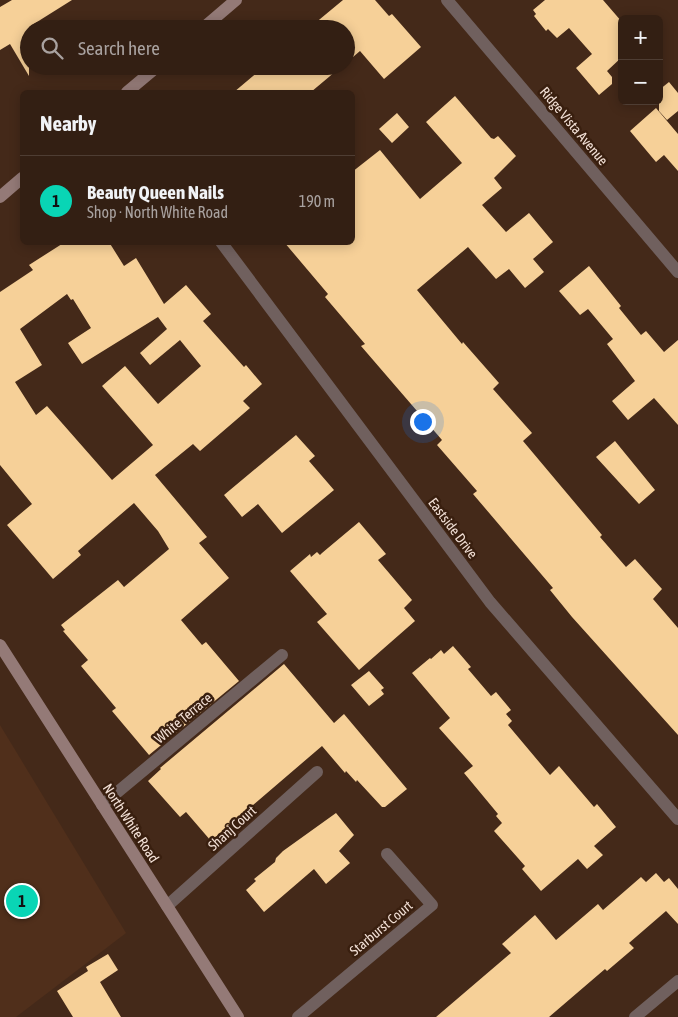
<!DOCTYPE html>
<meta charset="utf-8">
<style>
:root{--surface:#331f13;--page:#3e2c21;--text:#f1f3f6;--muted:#a9a2a0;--line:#4e3d33;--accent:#09d5b5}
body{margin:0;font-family:"Asap Condensed",sans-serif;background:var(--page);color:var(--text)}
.controls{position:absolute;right:15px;top:15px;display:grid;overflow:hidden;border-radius:8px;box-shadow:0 2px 12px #0003}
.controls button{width:45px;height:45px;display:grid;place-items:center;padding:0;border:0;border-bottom:1px solid var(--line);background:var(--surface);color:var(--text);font:25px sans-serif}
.you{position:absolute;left:422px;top:421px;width:18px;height:18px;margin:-12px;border:4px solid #fff;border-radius:50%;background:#1a73e8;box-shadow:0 0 0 8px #1a73e833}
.badge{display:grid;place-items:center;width:32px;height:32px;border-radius:50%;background:var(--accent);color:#111;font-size:16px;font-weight:700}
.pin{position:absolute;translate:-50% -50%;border:2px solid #fff;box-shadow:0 1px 5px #0006}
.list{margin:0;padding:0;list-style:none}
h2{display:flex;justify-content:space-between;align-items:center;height:65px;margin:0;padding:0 20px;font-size:21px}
h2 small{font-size:16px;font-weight:400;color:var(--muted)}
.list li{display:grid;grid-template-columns:32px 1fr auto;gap:15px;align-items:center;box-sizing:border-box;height:90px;padding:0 20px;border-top:1px solid var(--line)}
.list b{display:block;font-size:19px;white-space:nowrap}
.list p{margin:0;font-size:16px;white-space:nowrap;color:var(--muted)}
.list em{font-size:16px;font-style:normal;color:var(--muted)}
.icon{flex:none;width:28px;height:28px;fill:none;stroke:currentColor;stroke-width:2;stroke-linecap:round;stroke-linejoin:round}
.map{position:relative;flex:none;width:678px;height:1017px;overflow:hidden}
.search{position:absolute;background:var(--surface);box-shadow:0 2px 12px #0003;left:20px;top:20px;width:335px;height:55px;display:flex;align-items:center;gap:12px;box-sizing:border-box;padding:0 18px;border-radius:28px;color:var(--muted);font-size:19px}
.panel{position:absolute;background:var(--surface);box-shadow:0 2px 12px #0003;left:20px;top:90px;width:335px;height:155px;border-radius:8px}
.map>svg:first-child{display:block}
.built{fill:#502f1b}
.building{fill:#f6d098;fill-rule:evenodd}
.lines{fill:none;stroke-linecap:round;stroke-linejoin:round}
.street{stroke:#70605e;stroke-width:12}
.secondary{stroke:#947a77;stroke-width:12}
.labels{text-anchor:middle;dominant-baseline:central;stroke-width:5;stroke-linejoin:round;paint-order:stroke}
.street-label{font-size:14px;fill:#f3e1d7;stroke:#391f0f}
</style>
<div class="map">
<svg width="678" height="1017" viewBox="0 0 678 1017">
<rect width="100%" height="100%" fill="#442919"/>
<path class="built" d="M 0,725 L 126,933 L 16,1017 L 0,1017 Z"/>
<path class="building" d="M 12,0 L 72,0 L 29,27 L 29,76 L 10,44 L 0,50 L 0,7 Z
M 343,0 L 375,0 L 389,16 L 392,14 L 421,47 L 384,79 L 360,51 L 346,63 L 346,29 L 308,29 Z
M 545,0 L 603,0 L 622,22 L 622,57 L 607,71 L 612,77 L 612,84 L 599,95 L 576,68 L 592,54 L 569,28 L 557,38 L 548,29 L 546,31 L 534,16 L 536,14 L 533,10 Z
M 265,66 L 342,66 L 311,92 L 234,92 Z
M 669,82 L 678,93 L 678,111 L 667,120 L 659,111 L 659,90 Z
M 455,96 L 491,138 L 494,139 L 498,136 L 516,156 L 494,178 L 502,188 L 482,205 L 506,232 L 529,213 L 553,242 L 533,259 L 544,272 L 525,288 L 509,269 L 496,279 L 468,247 L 417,290 L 462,344 L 463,342 L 499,383 L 493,389 L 532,433 L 523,441 L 602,535 L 600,537 L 626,567 L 635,559 L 662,589 L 653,599 L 678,628 L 678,735 L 572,617 L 550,590 L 553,588 L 473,494 L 477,491 L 437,445 L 442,440 L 361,346 L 365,344 L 325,297 L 328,294 L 284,242 L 352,242 L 352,172 L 380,150 L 420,199 L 462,163 L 426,122 Z
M 656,108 L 678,134 L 678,171 L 664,155 L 656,162 L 630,131 Z
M 397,113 L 409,127 L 392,143 L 379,129 Z
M 65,242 L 109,242 L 124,266 L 136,258 L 164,304 L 186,285 L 211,314 L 203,321 L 244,367 L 246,365 L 262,384 L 243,401 L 250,408 L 200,451 L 193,444 L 155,475 L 207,537 L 199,543 L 229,578 L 181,620 L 202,645 L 206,642 L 239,681 L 149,755 L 112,711 L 116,708 L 81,666 L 88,660 L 63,631 L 65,630 L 61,625 L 118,580 L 124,587 L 169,549 L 158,531 L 134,503 L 78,551 L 81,555 L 53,579 L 7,525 L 32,504 L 0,465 L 0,292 L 33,270 L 29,265 ZM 67,294 L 71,300 L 73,299 L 91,328 L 68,343 L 82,364 L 158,317 L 167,329 L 140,353 L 150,365 L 180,340 L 201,366 L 158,404 L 125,366 L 102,386 L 153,445 L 112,480 L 47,406 L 36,415 L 15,382 L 42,365 L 20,329 Z
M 589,266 L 621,306 L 619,308 L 641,335 L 646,331 L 664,352 L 678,340 L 678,425 L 654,398 L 628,420 L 612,401 L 635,381 L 607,344 L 613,339 L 588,309 L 580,315 L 559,291 Z
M 296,435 L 315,456 L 309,461 L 334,490 L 282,533 L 258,504 L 242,517 L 224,495 Z
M 615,441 L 655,490 L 639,504 L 596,457 Z
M 359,522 L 386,554 L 378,560 L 412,600 L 404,608 L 415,621 L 359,670 L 317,622 L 327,614 L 290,571 L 310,554 L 311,557 L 317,552 L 320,555 L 322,553 Z
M 453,646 L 471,667 L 468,669 L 491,696 L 496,692 L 511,710 L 506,714 L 512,721 L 508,725 L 550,775 L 559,766 L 594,807 L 597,804 L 616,827 L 594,846 L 603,855 L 587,869 L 578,859 L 541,891 L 522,869 L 525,866 L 494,831 L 502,823 L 496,816 L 498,814 L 464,773 L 473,766 L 439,728 L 450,718 L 412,673 L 430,658 L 431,659 L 441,650 L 444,654 Z
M 284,664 L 334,723 L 344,714 L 407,789 L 385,807 L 382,807 L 357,780 L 356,782 L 346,771 L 345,773 L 322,746 L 211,841 L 186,812 L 180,817 L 148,781 L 161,769 L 160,768 Z
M 369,671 L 384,688 L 381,690 L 384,694 L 369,706 L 351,685 Z
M 336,813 L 354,835 L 339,851 L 350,863 L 326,884 L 314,869 L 264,912 L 246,890 L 256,881 L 254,879 L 275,862 L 276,858 L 283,851 Z
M 656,873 L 664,882 L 669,878 L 678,889 L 678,924 L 666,911 L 629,943 L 634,948 L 607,971 L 605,969 L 549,1017 L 436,1017 L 511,953 L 502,944 L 535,915 L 556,940 L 598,904 L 603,910 L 641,877 L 646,882 Z
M 108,954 L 118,970 L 100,982 L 121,1017 L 73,1017 L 57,991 L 88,971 L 86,967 Z"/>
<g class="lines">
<path class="street" d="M 447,0 L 678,272
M 221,242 L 490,602 L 678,819
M 102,805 L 282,655
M 167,906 L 317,772
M 298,1017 L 432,905 L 387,854
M 635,1017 L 678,981"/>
<path class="secondary" d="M 202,29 L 236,0
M 127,92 L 158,66
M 0,197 L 22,178
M 0,645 L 238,1017"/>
</g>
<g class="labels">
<g class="street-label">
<text transform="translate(574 126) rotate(50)">Ridge Vista Avenue</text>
<text transform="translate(453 528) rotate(53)">Eastside Drive</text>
<text transform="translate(183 718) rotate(-40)">White Terrace</text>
<text transform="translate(131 823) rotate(57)">North White Road</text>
<text transform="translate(232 828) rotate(-42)">Shanj Court</text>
<text transform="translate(381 928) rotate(-40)">Starburst Court</text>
</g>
</g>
</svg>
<div class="controls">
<button>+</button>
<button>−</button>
</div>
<div class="you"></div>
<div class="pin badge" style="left:22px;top:901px">1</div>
<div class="search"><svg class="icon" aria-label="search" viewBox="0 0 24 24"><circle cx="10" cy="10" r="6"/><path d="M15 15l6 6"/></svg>Search here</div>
<section class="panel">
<h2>Nearby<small></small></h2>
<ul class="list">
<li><span class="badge">1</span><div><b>Beauty Queen Nails</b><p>Shop · North White Road</p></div><em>190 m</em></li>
</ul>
</section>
</div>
